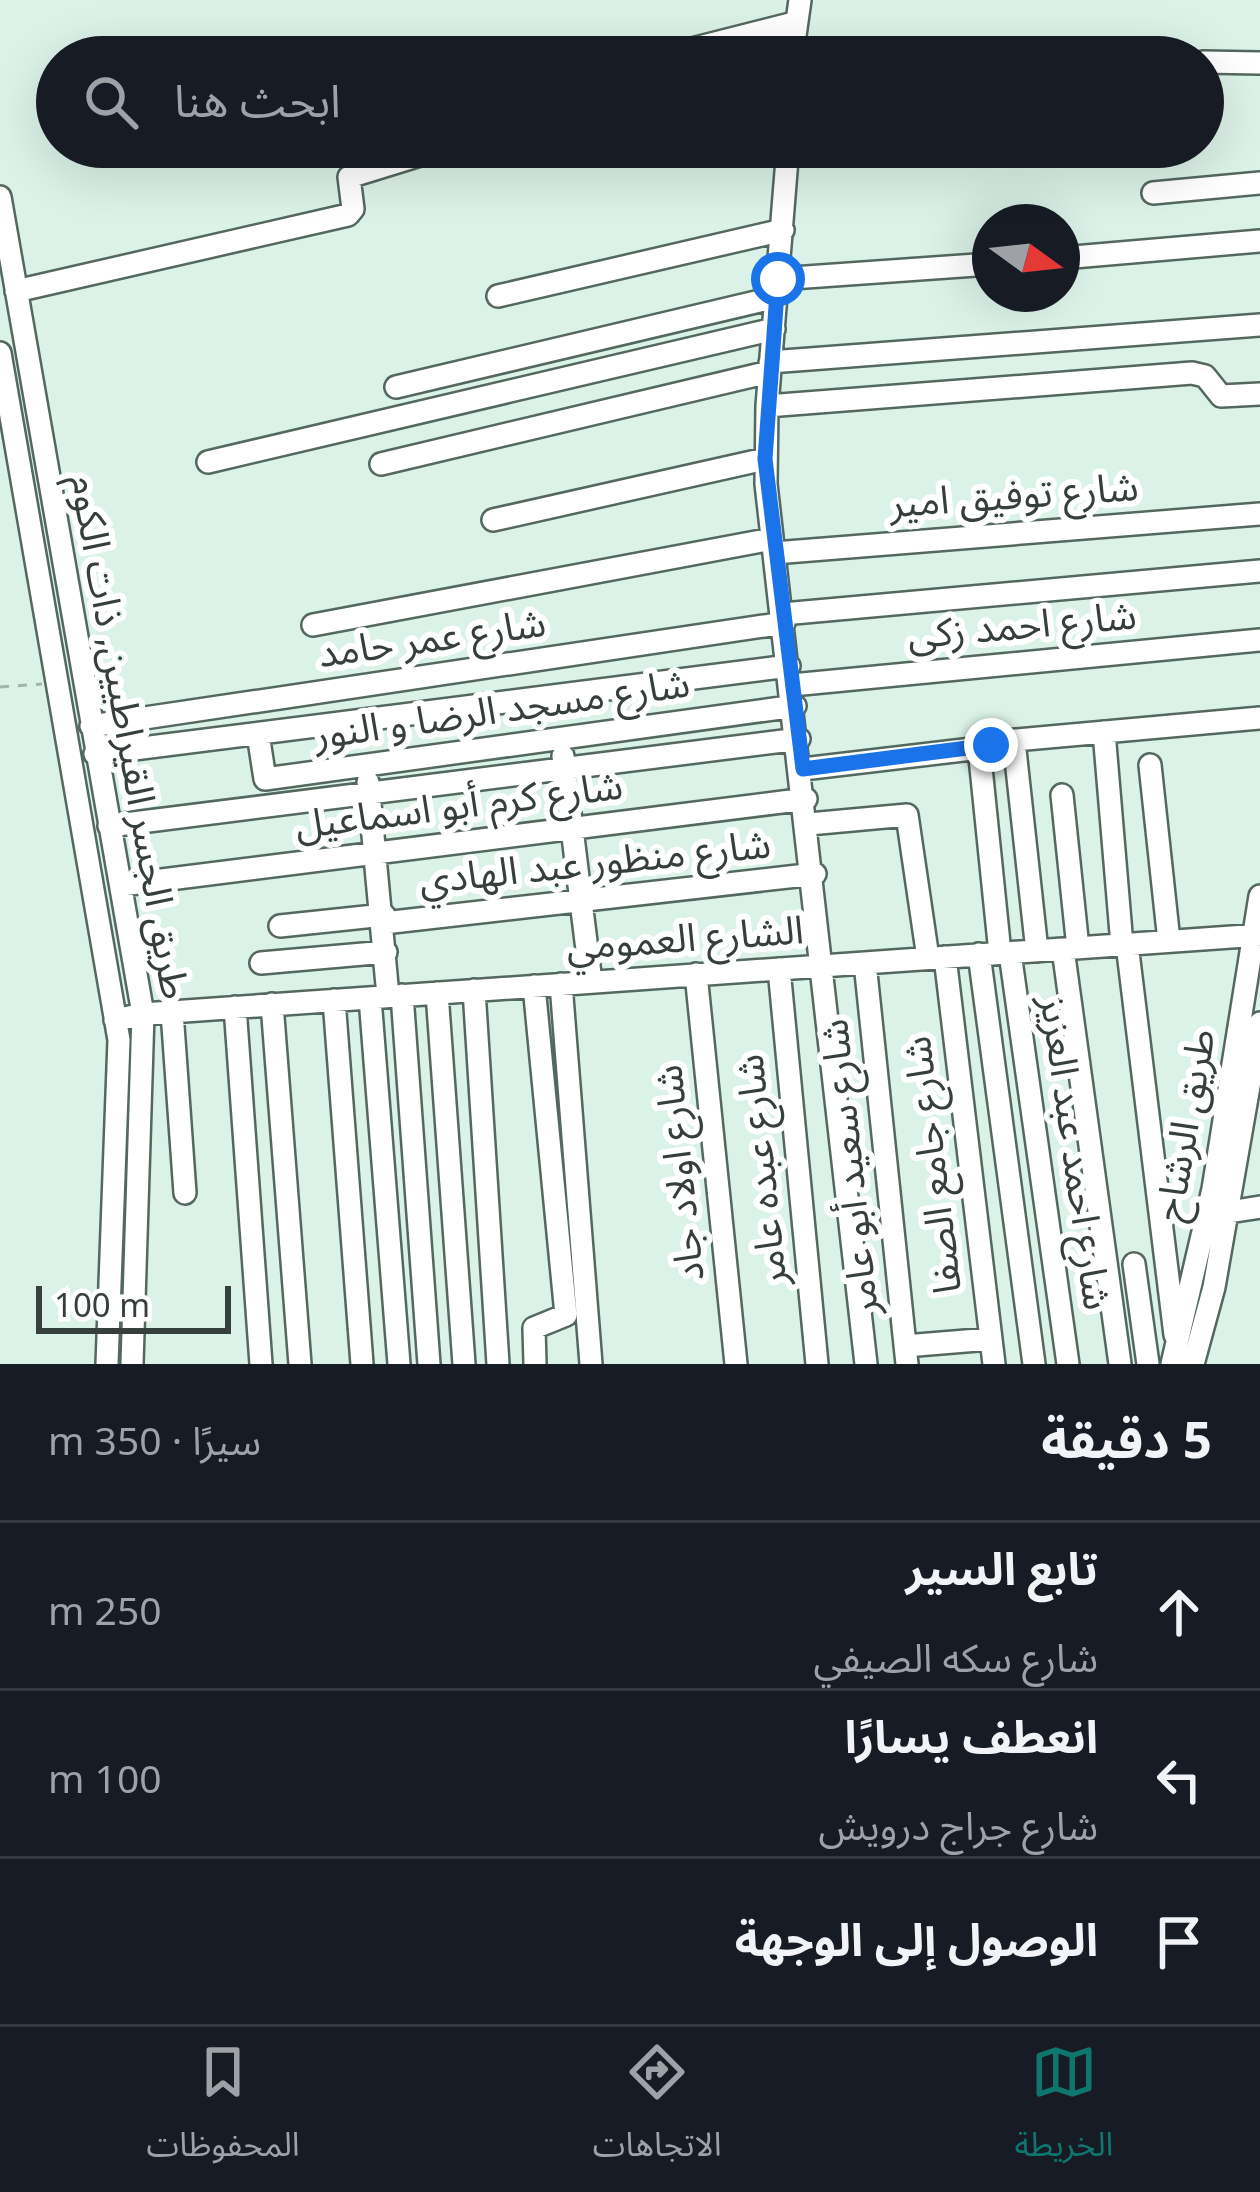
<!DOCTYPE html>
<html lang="ar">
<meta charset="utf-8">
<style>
:root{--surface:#171b24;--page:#242831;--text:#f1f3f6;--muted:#9ea1a6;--line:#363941;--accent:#0f766e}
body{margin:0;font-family:Georgia,"Noto Sans Arabic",serif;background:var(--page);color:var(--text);direction:rtl}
.compass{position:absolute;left:972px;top:204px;width:108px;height:108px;border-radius:50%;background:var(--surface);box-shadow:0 12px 48px #0002;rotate:105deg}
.scale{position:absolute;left:36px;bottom:30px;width:195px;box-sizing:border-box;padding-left:12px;border:6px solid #363f3b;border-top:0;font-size:33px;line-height:42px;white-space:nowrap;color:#363f3b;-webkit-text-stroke:9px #fff;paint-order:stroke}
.stop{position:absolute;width:36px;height:36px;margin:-27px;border:9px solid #1a73e8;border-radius:50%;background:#fff}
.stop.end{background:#1a73e8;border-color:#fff;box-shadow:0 3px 12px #0008}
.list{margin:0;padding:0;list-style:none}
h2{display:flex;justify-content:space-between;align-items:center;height:156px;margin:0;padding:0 48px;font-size:51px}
h2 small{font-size:39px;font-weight:400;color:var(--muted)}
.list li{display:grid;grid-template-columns:78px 1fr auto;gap:36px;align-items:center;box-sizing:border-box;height:168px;padding:0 48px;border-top:3px solid var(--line)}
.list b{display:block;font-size:45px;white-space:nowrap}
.list p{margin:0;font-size:39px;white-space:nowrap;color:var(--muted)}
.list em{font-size:39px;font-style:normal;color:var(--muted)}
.icon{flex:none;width:66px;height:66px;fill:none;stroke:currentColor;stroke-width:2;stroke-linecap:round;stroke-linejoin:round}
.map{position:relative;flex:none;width:1260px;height:1364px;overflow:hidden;direction:ltr}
.search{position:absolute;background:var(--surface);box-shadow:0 12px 48px #0002;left:36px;right:36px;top:36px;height:132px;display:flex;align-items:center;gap:30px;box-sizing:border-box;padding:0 42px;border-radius:66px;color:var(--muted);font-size:45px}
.sheet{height:660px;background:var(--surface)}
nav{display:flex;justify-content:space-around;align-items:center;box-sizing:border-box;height:168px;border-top:3px solid var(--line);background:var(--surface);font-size:33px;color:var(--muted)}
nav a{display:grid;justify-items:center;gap:6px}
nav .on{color:var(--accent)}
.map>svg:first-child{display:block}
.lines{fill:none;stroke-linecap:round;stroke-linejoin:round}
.minor-casing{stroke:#54685f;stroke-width:26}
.path{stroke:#a2b4ac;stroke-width:3;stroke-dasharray:9 9;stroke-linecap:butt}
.minor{stroke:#fff;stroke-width:21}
.route{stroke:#1a73e8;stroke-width:15}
.labels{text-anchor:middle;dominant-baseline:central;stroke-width:12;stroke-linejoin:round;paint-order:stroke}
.street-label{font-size:39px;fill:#363f3b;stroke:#fff}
</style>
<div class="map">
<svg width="1260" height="1364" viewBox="0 0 1260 1364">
<rect width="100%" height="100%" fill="#dbf2e8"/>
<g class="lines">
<defs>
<path id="minor" d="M 660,57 L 794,23
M 792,57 L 800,0
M 1203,62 L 1260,63
M 788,147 L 767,406 L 766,484 L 866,1364
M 1153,193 L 1260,183
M 0,197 L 143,1014 L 132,1364
M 1062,258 L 1260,241
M 778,279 L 990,264
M 16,291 L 348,215 L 353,209 L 349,177 L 446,147
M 498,296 L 783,230
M 0,353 L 119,1040 L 107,1364
M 770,362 L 1260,325
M 396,387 L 777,297
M 767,406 L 1192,373 L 1205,376 L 1221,396 L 1260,394
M 208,462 L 774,329
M 381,464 L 769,372
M 493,520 L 765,459
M 774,553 L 1260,514
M 783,614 L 1260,571
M 313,625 L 772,539
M 792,685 L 1260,640
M 91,726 L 784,623
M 1104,732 L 1122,945
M 258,734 L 265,779 L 795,706
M 1014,741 L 1037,951
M 979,748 L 1000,953
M 95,754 L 789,666
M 563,756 L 591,982
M 1150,765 L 1169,941
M 803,769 L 989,747 L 993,742 L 1260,718
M 368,782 L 388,996
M 1062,795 L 1078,948
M 809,824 L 907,815 L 928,958
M 109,826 L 799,739
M 122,885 L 806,799
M 384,923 L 815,874
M 280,926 L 384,915
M 1127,944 L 1175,1335
M 1063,949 L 1120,1364
M 1010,953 L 1068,1364
M 979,954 L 1034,1364
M 945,957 L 994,1364
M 261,963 L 386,952
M 865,963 L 907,1364
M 779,969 L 817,1364
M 696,974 L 736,1364
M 561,984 L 591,1364
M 534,986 L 566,1315 L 534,1328 L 535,1364
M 474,990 L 498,1364
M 437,993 L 464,1364
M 402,995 L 429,1364
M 370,998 L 399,1364
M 334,1000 L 362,1364
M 272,1004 L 300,1364
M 235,1007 L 261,1364
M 172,1012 L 185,1193
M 115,1020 L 143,1014 L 1260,935
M 1229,1212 L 1260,1207
M 1134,1264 L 1148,1364
M 905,1346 L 990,1339
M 1172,1364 L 1213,1189 L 1260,896
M 1193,1364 L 1214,1287 L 1260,1023"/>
</defs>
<use href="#minor" class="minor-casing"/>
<path class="path" d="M 0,687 L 42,684"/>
<use href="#minor" class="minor"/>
</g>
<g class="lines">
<path class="route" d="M 778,279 L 765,459 L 803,769 L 991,745"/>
</g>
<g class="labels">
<g class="street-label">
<text transform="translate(1014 496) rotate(-4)">شارع توفيق امير</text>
<text transform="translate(1022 626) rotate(-5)">شارع احمد زكى</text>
<text transform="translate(432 639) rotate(-8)">شارع عمر حامد</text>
<text transform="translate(502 710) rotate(-8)">شارع مسجد الرضا و النور</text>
<text transform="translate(129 737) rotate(80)">طريق الجسر القيراطيين, ذات الكوم</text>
<text transform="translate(459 806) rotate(-7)">شارع كرم أبو اسماعيل</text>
<text transform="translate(595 863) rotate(-6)">شارع منظور عبد الهادي</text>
<text transform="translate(685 939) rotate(-4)">الشارع العمومي</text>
<text transform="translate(1186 1125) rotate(-80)">طريق الرشاح</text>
<text transform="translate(1075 1153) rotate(82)">شارع احمد عبد العزيز</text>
<text transform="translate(933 1165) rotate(-97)">شارع جامع الصفا</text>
<text transform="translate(850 1167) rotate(-96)">شارع سعيد أبو عامر</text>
<text transform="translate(762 1170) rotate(-96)">شارع عبده عامر</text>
<text transform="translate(680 1173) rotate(-96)">شارع اولاد جاد</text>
</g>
</g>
</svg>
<svg class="compass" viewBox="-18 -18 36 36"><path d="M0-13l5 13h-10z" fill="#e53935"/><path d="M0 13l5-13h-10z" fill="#9ea1a6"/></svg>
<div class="scale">100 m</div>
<div class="stop" style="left:778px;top:279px"></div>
<div class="stop end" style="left:991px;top:745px"></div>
<div class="search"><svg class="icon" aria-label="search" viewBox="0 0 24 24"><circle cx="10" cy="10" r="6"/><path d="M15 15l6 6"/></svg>ابحث هنا</div>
</div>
<section class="sheet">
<h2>5 دقيقة<small>سيرًا · 350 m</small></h2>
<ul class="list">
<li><svg class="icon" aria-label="ahead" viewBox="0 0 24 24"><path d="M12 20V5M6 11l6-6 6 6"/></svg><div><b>تابع السير</b><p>شارع سكه الصيفي</p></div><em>250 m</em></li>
<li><svg class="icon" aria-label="left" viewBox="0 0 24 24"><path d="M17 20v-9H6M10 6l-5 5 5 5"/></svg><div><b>انعطف يسارًا</b><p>شارع جراج درويش</p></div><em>100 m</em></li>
<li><svg class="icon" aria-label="arrive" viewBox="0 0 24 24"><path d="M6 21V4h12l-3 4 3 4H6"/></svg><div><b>الوصول إلى الوجهة</b></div></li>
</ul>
</section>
<nav>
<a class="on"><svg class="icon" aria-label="map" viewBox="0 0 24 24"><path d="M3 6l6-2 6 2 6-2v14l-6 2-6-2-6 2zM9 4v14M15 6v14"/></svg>الخريطة</a>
<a><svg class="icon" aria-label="directions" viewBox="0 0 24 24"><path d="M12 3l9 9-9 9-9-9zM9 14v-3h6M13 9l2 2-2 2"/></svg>الاتجاهات</a>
<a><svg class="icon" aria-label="saved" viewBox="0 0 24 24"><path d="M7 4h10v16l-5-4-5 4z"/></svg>المحفوظات</a>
</nav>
